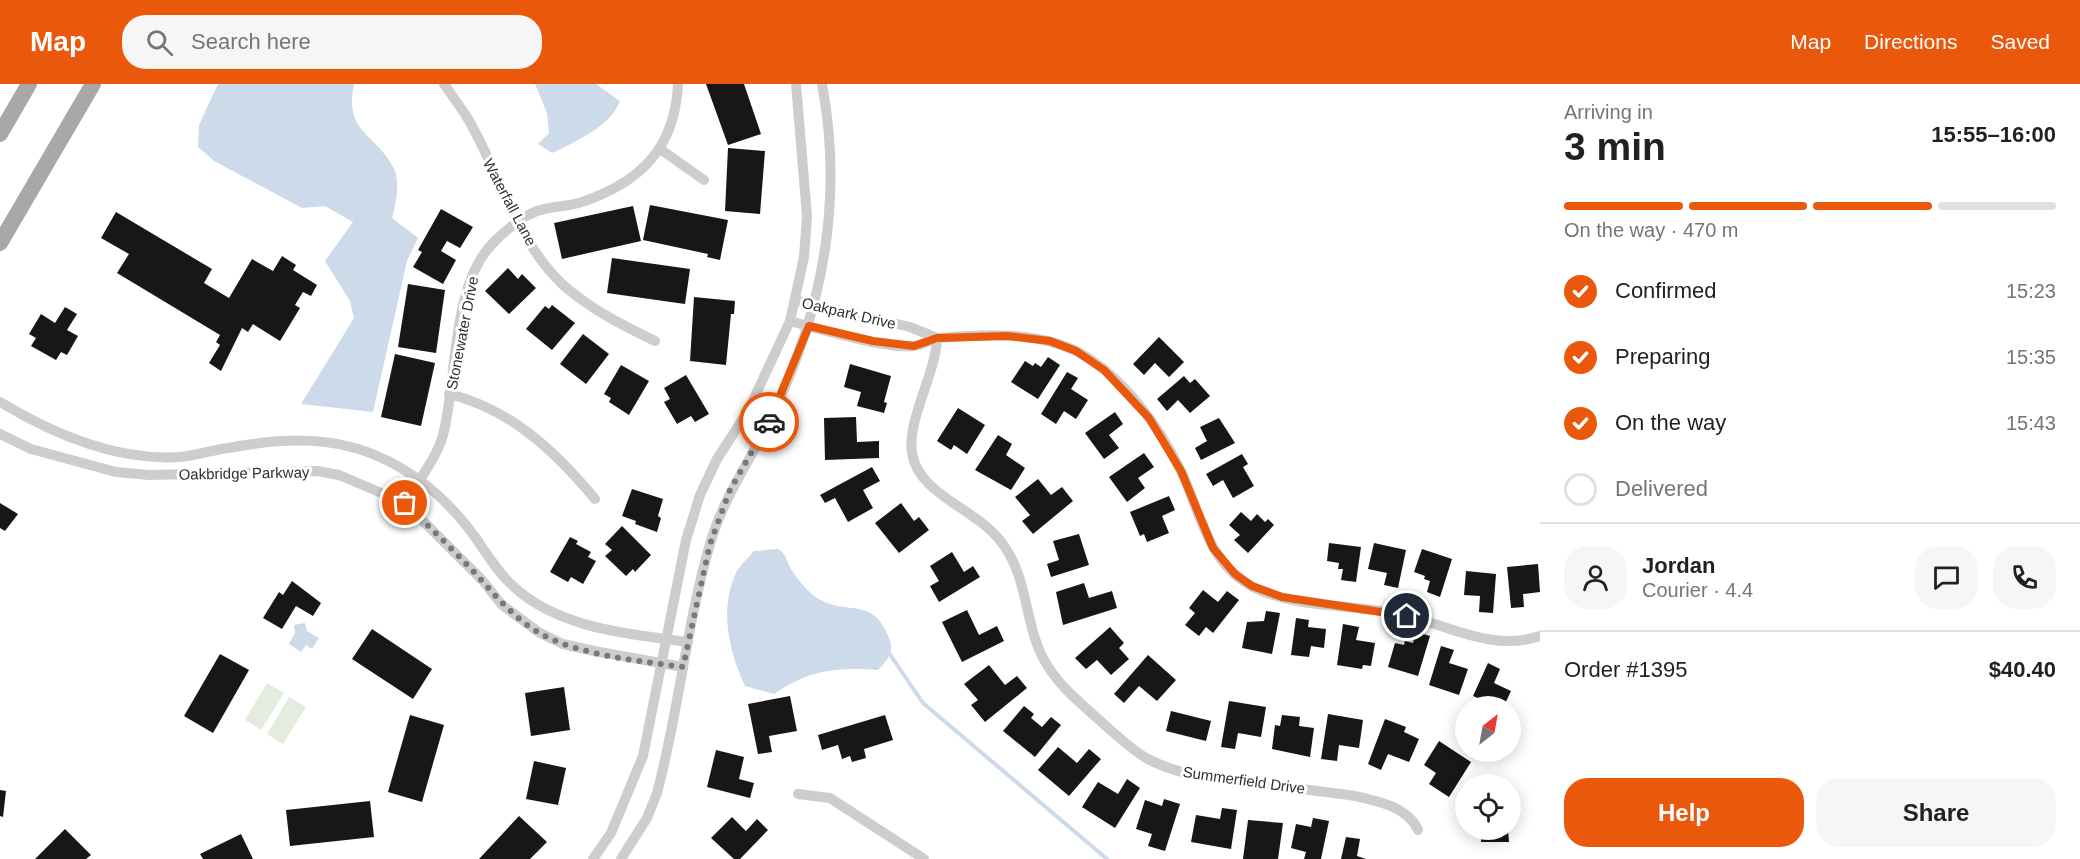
<!DOCTYPE html>
<meta charset="utf-8">
<style>
:root{--surface:#fff;--page:#f6f6f6;--text:#202124;--muted:#757577;--line:#e0e0e0;--accent:#ea580c}
body{margin:0;font-family:Arial,sans-serif;background:var(--page);color:var(--text);height:100vh;display:flex;flex-direction:column;font-size:22px;white-space:nowrap}
*{box-sizing:border-box;margin:0}
p{font-size:20px;color:var(--muted)}
.icon{flex:none;width:33px;height:33px;fill:none;stroke:currentColor;stroke-width:2;stroke-linecap:round;stroke-linejoin:round}
.map{position:relative;flex:1;overflow:hidden}
.side{display:flex;flex-direction:column;background:var(--surface);width:540px}
.side>*{flex:none}
.needle{width:39px;rotate:31deg}
.controls{position:absolute;left:1455px;top:612px;display:grid;gap:12px}
.controls a{display:grid;place-items:center;width:66px;height:66px;border-radius:50%;background:var(--surface);box-shadow:0 3px 15px #0003;font-size:30px}
.pin{position:absolute;display:grid;place-items:center;width:51px;height:51px;color:#fff;margin:-26px;border:3px solid #fff;border-radius:50%;box-shadow:0 2px 6px #0007}
.courier{position:absolute;display:grid;place-items:center;width:60px;height:60px;margin:-30px;border:4px solid #ea580c;border-radius:50%;background:#fff;color:#222;box-shadow:0 2px 8px #0007}
.head em{font-style:normal;font-weight:700}
.head div{display:flex;flex-direction:column-reverse}
.head{display:flex;align-items:center;justify-content:space-between;height:102px;padding:0 24px}
h1{font-size:39px;font-weight:700;line-height:45px}
.bar{display:grid;grid-template-columns:repeat(4,1fr);gap:9px 6px;align-content:center;height:72px;padding:0 24px}
.bar i{height:8px;border-radius:4px;background:var(--line)}
.bar .on{background:var(--accent)}
.bar p{grid-column:span 4}
.line{display:flex;align-items:center;gap:15px;padding:0 24px;border-top:2px solid var(--line)}
.line div{flex:1}
.round{display:grid;place-items:center;flex:none;width:63px;height:63px;border-radius:24px;background:var(--page)}
ol{padding:0 24px;list-style:none}
li{display:flex;align-items:center;gap:18px;height:66px}
li p{margin-inline-start:auto}
li .icon{padding:6px;border-radius:50%;background:var(--accent);color:#fff;stroke-width:4}
li:last-child{color:var(--muted)}
li i{width:33px;height:33px;border:3px solid var(--line);border-radius:50%}
.cta{display:flex;gap:12px;margin-top:auto;padding:12px 24px}
.cta a{flex:1;height:69px;border-radius:24px;background:var(--accent);color:#fff;font-size:24px;font-weight:700;line-height:69px;text-align:center}
.cta a+a{background:var(--page);color:var(--text)}
header{display:flex;align-items:center;gap:36px;box-sizing:border-box;height:84px;padding:0 30px;background:var(--accent);color:#fff}
header strong{font-size:28px}
nav{display:flex;gap:33px;margin-inline-start:auto;font-size:21px}
.search{width:420px;height:54px;background:var(--page);display:flex;align-items:center;gap:15px;box-sizing:border-box;padding:0 21px;border-radius:24px;color:var(--muted);font-size:22px}
main{display:flex;flex:1;min-height:0}
.map>svg:first-child{display:block}
.green{fill:#e4ecdf}
.water{fill:#cddaea}
.lines{fill:none;stroke-linecap:round;stroke-linejoin:round}
.stream{stroke:#cddaea;stroke-width:4}
.building{fill:#171717}
.minor{stroke:#cdcdcd;stroke-width:10}
.primary{stroke:#a8a8a8;stroke-width:16}
.done{stroke:#787878;stroke-width:6;stroke-dasharray:0 10.8}
.route{stroke:#ea580c;stroke-width:8}
.labels{text-anchor:middle;dominant-baseline:central;stroke-width:6;stroke-linejoin:round;paint-order:stroke}
.street-label{font-size:15px;fill:#303030;stroke:#fff}
</style>
<header>
<strong>Map</strong>
<div class="search"><svg class="icon" aria-label="search" viewBox="0 0 24 24"><circle cx="10" cy="10" r="6"/><path d="M15 15l6 6"/></svg>Search here</div>
<nav><a>Map</a><a>Directions</a><a>Saved</a></nav>
</header>
<main>
<div class="map">
<svg width="1540" height="775" viewBox="0 0 1540 775">
<rect width="100%" height="100%" fill="#fff"/>
<!-- green -->
<g class="green">
<path d="M267 599 284 609 261 646 245 636Z"/>
<path d="M289 613 306 623 283 660 267 650Z"/>
</g>
<!-- water -->
<g class="water">
<path d="M218 0H354C344 50 374 47 393 83 401 96 396 120 392 134L418 154 407 177 373 328 301 320 354 234 350 217 325 177 353 138 325 122 302 124 214 77 198 63 199 41Z"/>
<path d="M535 0H596L620 17C611 42 575 58 552 69L538 60 549 49 547 29Z"/>
<path d="M778 465C787 470 787 480 793 488 798 496 807 506 814 512 845 534 873 510 889 554 895 568 887 577 878 586 836 583 809 586 774 610L745 602C729 568 719 525 736 489 740 481 748 474 754 467Z"/>
<path d="M305 539 307 547 319 554 312 565 306 561 301 568 289 560 295 549 294 541Z"/>
</g>
<g class="lines">
<!-- stream -->
<path class="stream" d="M889 569 923 619 1107 775"/>
</g>
<!-- building -->
<g class="building">
<path d="M706 0H744L761 50 728 61Z"/>
<path d="M728 64 765 67 760 130 725 127Z"/>
<path d="M650 121 728 136 720 176 707 173 708 170 643 156Z"/>
<path d="M633 122 641 157 562 175 554 139Z"/>
<path d="M441 125 473 143 460 164 447 157 441 167 456 176 443 200 413 183 422 168 418 166Z"/>
<path d="M116 128 212 185 204 199 229 214 252 175 273 187 282 172 296 181 293 186 317 201 311 212 303 208 295 221 300 224 280 257 253 240 248 248 242 244 221 287 209 279 220 261 216 258 220 251 117 189 129 170 101 154Z"/>
<path d="M612 174 690 185 685 220 607 209Z"/>
<path d="M508 184 518 195 522 190 536 204 509 230 485 207Z"/>
<path d="M408 200 445 206 436 269 398 263Z"/>
<path d="M694 213 735 217 734 230H731L726 281 690 277Z"/>
<path d="M552 221 575 239 552 266 526 245 545 222 549 225Z"/>
<path d="M65 223 77 230 67 246 78 252 67 271 61 268 56 276 31 262 36 254 29 250 41 230 55 239Z"/>
<path d="M583 250 609 270 586 300 560 280Z"/>
<path d="M1159 253 1184 278 1169 293 1155 279 1144 291 1133 280Z"/>
<path d="M395 270 435 279 421 342 381 333Z"/>
<path d="M1048 273 1060 281 1038 315 1011 298 1025 277 1033 282 1035 279 1041 283Z"/>
<path d="M850 280 891 292 884 318 887 319 884 329 857 322 861 308 844 303Z"/>
<path d="M621 281 649 297 629 331 609 318 611 314 604 310Z"/>
<path d="M1067 288 1078 294 1071 305 1088 316 1076 335 1064 327 1056 340 1041 330Z"/>
<path d="M686 291 709 330 695 338 691 332 677 340 664 318 670 315 664 304Z"/>
<path d="M1184 292 1190 299 1195 295 1210 312 1190 329 1178 316 1167 327 1157 315Z"/>
<path d="M958 324 985 341 967 370 954 361 951 366 937 357Z"/>
<path d="M1115 328 1123 340 1109 351 1119 364 1104 375 1085 349Z"/>
<path d="M856 333 857 358 879 357V374L825 376 824 334Z"/>
<path d="M1219 334 1235 359 1201 376 1195 364 1207 357 1200 343Z"/>
<path d="M998 351 1012 360 1006 371 1025 384 1011 406 975 386Z"/>
<path d="M1144 369 1154 383 1138 394 1145 404 1127 418 1109 393Z"/>
<path d="M1242 370 1248 380 1243 383 1254 402 1233 414 1223 396 1213 402 1206 390Z"/>
<path d="M872 383 880 397 863 406 873 424 848 438 835 414 825 419 820 411Z"/>
<path d="M1038 395 1051 411 1062 403 1073 417 1033 450 1022 437 1030 431 1015 413Z"/>
<path d="M632 405 663 415 658 432 661 434 657 448 635 440 636 437 622 432Z"/>
<path d="M1169 412 1175 426 1162 432 1169 449 1147 458 1144 450 1140 452 1130 428Z"/>
<path d="M0 419 18 430 5 447 0 444Z"/>
<path d="M901 419 914 437 919 433 929 446 899 469 875 439Z"/>
<path d="M1241 428 1251 437 1257 430 1265 438 1268 435 1274 441 1248 469 1234 456 1240 451 1229 441Z"/>
<path d="M622 442 651 471 635 488 633 485 626 492 605 472 612 466 605 460Z"/>
<path d="M1079 450 1089 481 1051 493 1047 480 1059 476 1053 457Z"/>
<path d="M570 453 578 457 576 460 591 468 588 473 596 477 583 500 571 493 568 498 550 488Z"/>
<path d="M1329 459 1361 463 1356 498 1341 496 1343 485H1338L1339 479 1327 477Z"/>
<path d="M1374 459 1406 466 1398 504 1384 501 1387 489 1368 485Z"/>
<path d="M1422 465 1452 475 1440 513 1427 508 1430 497 1424 495 1425 492 1414 488Z"/>
<path d="M952 468 964 488 973 482 980 493 939 518 930 502 939 497 930 482Z"/>
<path d="M1538 480 1540 508 1523 510 1524 523 1511 524 1507 483Z"/>
<path d="M1466 487 1496 490 1493 529 1479 528 1480 512 1464 511Z"/>
<path d="M292 497 321 519 313 532 296 522 282 545 263 534 279 508 283 511Z"/>
<path d="M1084 499 1089 514 1112 507 1117 524 1063 541 1056 508Z"/>
<path d="M1203 506 1218 518 1227 507 1239 516 1213 549 1206 543 1199 552 1185 541 1195 529 1189 524Z"/>
<path d="M967 526 979 551 997 542 1004 557 962 578 942 538Z"/>
<path d="M1266 527 1280 529 1272 570 1242 564 1247 538 1264 537Z"/>
<path d="M1296 534 1309 536 1308 543 1326 545 1324 564 1311 562 1309 573 1291 571Z"/>
<path d="M1343 540 1359 543 1356 556 1375 559 1371 582 1363 581 1362 585 1337 581Z"/>
<path d="M1110 543 1124 559 1119 564 1129 575 1111 591 1097 576 1086 585 1075 574Z"/>
<path d="M372 545 432 585 413 615 352 575Z"/>
<path d="M1416 548 1430 552 1418 592 1388 583 1395 559 1404 561 1405 557 1413 559Z"/>
<path d="M1441 562 1454 566 1449 579 1468 585 1459 611 1429 601Z"/>
<path d="M220 570 249 586 213 649 184 632Z"/>
<path d="M1148 571 1176 596 1157 617 1139 602 1124 619 1114 610Z"/>
<path d="M1488 579 1500 585 1494 599 1511 607 1504 622H1479L1480 615 1473 612Z"/>
<path d="M989 581 1005 601 1017 592 1027 604 985 638 971 621 978 616 964 600Z"/>
<path d="M564 603 570 646 531 652 525 609Z"/>
<path d="M790 612 797 647 769 652 772 668 758 670 748 620Z"/>
<path d="M1229 617 1266 623 1261 653 1238 649 1235 665 1221 663Z"/>
<path d="M1024 622 1034 630 1031 634 1042 643 1051 633 1061 641 1035 673 1003 647Z"/>
<path d="M1171 627 1211 637 1206 657 1166 647Z"/>
<path d="M1328 630 1363 636 1359 664 1339 661 1337 677 1321 675Z"/>
<path d="M410 631 444 641 422 718 388 708Z"/>
<path d="M885 631 893 656 864 665 866 674 852 678 850 672 842 675 838 661 822 666 818 651Z"/>
<path d="M1282 631 1300 633 1299 642 1314 644 1310 673 1272 665 1275 641 1280 642Z"/>
<path d="M1385 635 1406 643 1404 648 1419 655 1409 678 1388 670 1381 686 1368 680Z"/>
<path d="M1439 657 1471 678 1449 713 1429 700 1436 689 1424 681Z"/>
<path d="M1058 663 1077 679 1089 665 1101 675 1069 712 1038 686Z"/>
<path d="M716 666 744 673 739 695 754 699 750 714 707 703Z"/>
<path d="M534 677 566 684 558 721 526 715Z"/>
<path d="M1127 695 1140 704 1115 744 1082 723 1098 698 1118 710Z"/>
<path d="M0 706 6 707 3 733 0 732Z"/>
<path d="M1164 715 1180 720 1165 767 1148 762 1152 750 1136 745 1145 716 1162 722Z"/>
<path d="M370 717 374 753 290 762 286 726Z"/>
<rect x="1463" y="721" width="3" height="15"/>
<rect x="1510" y="721" width="3" height="18"/>
<path d="M1222 724 1237 726 1231 765 1191 758 1196 731 1220 735Z"/>
<path d="M519 732 547 758 530 775H479Z"/>
<path d="M732 733 746 747 757 735 768 746 740 775H734L711 754Z"/>
<path d="M1313 734 1329 737 1321 775H1304L1306 768 1291 764 1296 740 1311 743Z"/>
<path d="M1248 736 1283 739 1278 775H1243Z"/>
<path d="M65 745 91 771 86 775H35Z"/>
<path d="M1481 746H1508L1509 758H1481Z"/>
<path d="M241 750 253 775H203L200 770Z"/>
<path d="M1346 753 1360 755 1357 772 1366 775H1341Z"/>
</g>
<g class="lines">
<!-- minor -->
<g class="minor">
<path d="M444 0C451 10 458 20 465 30 499 85 514 154 562 200 590 225 622 241 655 257"/>
<path d="M660 65 704 96"/>
<path d="M795 216 910 243 937 254"/>
<path d="M790 237C819 245 886 265 914 262 923 261 931 255 940 254 985 250 1037 247 1078 268 1123 292 1159 342 1181 387 1201 429 1207 479 1253 503 1296 525 1357 520 1404 531 1450 542 1493 568 1540 552"/>
<path d="M937 254C936 290 907 335 912 369 918 411 978 425 1002 459 1028 493 1024 537 1043 574 1056 599 1076 615 1097 634 1113 648 1128 663 1146 674 1179 692 1215 694 1251 699 1286 703 1321 707 1355 712 1378 717 1408 723 1418 746"/>
<path d="M449 310C511 325 556 368 595 415"/>
<path d="M0 318C53 350 115 377 179 373 195 372 212 366 228 364 277 355 327 351 375 371 416 388 449 417 475 453 487 470 498 489 514 503 560 545 630 550 688 558"/>
<path d="M0 350 31 365 116 388 149 391 317 387 339 391 405 419 483 497 502 521 540 549 563 560 594 567 683 583"/>
<path d="M405 419C417 398 437 374 443 351 458 294 450 198 496 156 506 146 523 132 537 127 551 122 567 123 582 118 641 98 675 64 678 0"/>
<path d="M798 710 830 714 924 775"/>
<path d="M593 775 611 749 643 672 686 456 700 411 717 375 748 327 790 237 804 173 807 132 796 0"/>
<path d="M621 775 647 734 657 709C679 627 686 542 710 460 723 414 750 377 771 334 822 229 844 116 822 0"/>
</g>
<!-- primary -->
<g class="primary">
<path d="M0 50 29 0"/>
<path d="M0 159 93 0"/>
</g>
</g>
<g class="lines">
<!-- done -->
<path class="done" d="M405 419C431 445 459 471 483 498 500 517 517 536 541 550 579 571 639 577 683 583L710 460 730 406 769 338"/>
<!-- route -->
<path class="route" d="M769 338 809 242 873 257 914 262 937 254 1007 252 1050 257 1076 267 1104 286 1149 334 1181 387 1213 464 1235 490 1252 502 1282 513 1407 532"/>
</g>
<g class="labels">
<!-- street labels -->
<g class="street-label">
<text transform="translate(510 118) rotate(62)">Waterfall Lane</text>
<text transform="translate(849 229) rotate(13)">Oakpark Drive</text>
<text transform="translate(462 249) rotate(-79)">Stonewater Drive</text>
<text transform="translate(244 389) rotate(-1)">Oakbridge Parkway</text>
<text transform="translate(1244 696) rotate(8)">Summerfield Drive</text>
</g>
</g>
</svg>
<div class="controls">
<a><svg class="needle" viewBox="-14 -14 28 28"><path d="M0-13l5 13h-10z" fill="#e53935"/><path d="M0 13l5-13h-10z" fill="#757577"/></svg></a>
<a><svg class="icon" aria-label="locate" viewBox="0 0 24 24"><circle cx="12" cy="12" r="6"/><path d="M12 2v4M12 18v4M2 12h4M18 12h4"/></svg></a>
</div>
<div class="pin" style="left:405px;top:419px;background:#ea580c"><svg class="icon" aria-label="bag" viewBox="0 0 24 24"><path d="M5 8h14l-1 12H6zM9 8a3 3 0 0 1 6 0"/></svg></div>
<div class="pin" style="left:1407px;top:532px;background:#1f2937"><svg class="icon" aria-label="home" viewBox="0 0 24 24"><path d="M3 11l9-7 9 7M6 9v11h12V9"/></svg></div>
<div class="courier" style="left:769px;top:338px"><svg class="icon" aria-label="car" viewBox="0 0 24 24"><path d="M5 17H2v-5l4-1 3-4h7l3 4 3 1v5h-3M9 17h6M6 11h13"/><circle cx="7" cy="17" r="2"/><circle cx="17" cy="17" r="2"/></svg></div>
</div>
<section class="side">
<div class="head"><div><h1>3 min</h1><p>Arriving in</p></div><em>15:55–16:00</em></div>
<div class="bar"><i class="on"></i><i class="on"></i><i class="on"></i><i></i><p>On the way · 470 m</p></div>
<ol>
<li><svg class="icon" aria-label="check" viewBox="0 0 24 24"><path d="M5 12l5 5 9-10"/></svg>Confirmed<p>15:23</p></li>
<li><svg class="icon" aria-label="check" viewBox="0 0 24 24"><path d="M5 12l5 5 9-10"/></svg>Preparing<p>15:35</p></li>
<li><svg class="icon" aria-label="check" viewBox="0 0 24 24"><path d="M5 12l5 5 9-10"/></svg>On the way<p>15:43</p></li>
<li><i></i>Delivered</li>
</ol>
<div class="line" style="height:108px"><a class="round"><svg class="icon" aria-label="person" viewBox="0 0 24 24"><circle cx="12" cy="8" r="4"/><path d="M4 21q1-7 8-7t8 7"/></svg></a><div><b>Jordan</b><p>Courier · 4.4</p></div><a class="round"><svg class="icon" aria-label="chat" viewBox="0 0 24 24"><path d="M4 5h16v11H9l-5 4z"/></svg></a><a class="round"><svg class="icon" aria-label="phone" viewBox="0 0 24 24"><path d="M5 4h4l2 5-3 2q2 4 5 5l2-3 5 2v4C11 20 4 13 5 4z"/></svg></a></div>
<div class="line" style="height:78px"><div>Order #1395</div><b>$40.40</b></div>
<div class="cta"><a>Help</a><a>Share</a></div>
</section>
</main>
